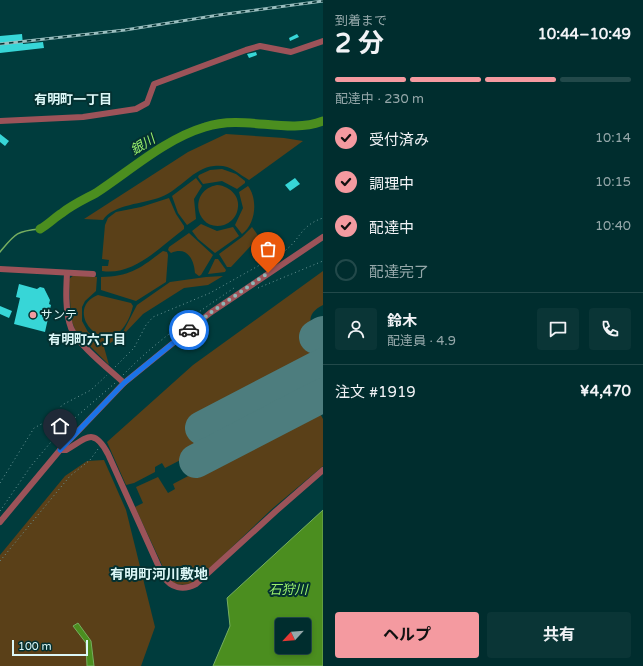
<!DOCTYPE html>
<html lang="ja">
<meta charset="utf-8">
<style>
:root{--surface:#002d2e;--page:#0a3536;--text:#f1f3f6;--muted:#95a8aa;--line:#22494a;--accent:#f49aa0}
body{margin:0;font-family:"Varela Round","Noto Sans JP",sans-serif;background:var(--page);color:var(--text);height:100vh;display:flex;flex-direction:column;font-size:15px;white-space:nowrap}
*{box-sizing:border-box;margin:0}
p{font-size:13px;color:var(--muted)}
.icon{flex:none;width:22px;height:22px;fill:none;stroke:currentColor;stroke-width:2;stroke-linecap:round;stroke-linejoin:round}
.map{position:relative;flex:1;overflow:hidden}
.sheet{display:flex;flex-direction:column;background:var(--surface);width:320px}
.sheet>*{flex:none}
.needle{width:26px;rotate:244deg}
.fabs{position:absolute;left:275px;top:618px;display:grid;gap:8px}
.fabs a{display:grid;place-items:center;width:36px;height:36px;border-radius:4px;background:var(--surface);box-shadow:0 2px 6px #0003,0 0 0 1px var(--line);font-size:20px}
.scale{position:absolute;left:12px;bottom:10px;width:76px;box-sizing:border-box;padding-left:4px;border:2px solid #dcf7f7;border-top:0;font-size:11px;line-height:14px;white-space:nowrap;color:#dcf7f7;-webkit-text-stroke:3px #043131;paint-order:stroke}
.pin{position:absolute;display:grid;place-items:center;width:34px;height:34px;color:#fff;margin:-41px -17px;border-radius:50% 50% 50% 0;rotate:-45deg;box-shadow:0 0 4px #0007}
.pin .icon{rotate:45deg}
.courier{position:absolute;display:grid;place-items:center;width:40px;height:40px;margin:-20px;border:3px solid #1a73e8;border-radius:50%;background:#fff;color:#222;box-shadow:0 1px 5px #0007}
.headline em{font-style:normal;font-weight:700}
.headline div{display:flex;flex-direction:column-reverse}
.headline{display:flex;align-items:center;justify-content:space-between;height:68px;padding:0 12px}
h1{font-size:26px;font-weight:700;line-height:30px}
.bar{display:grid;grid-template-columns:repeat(4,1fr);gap:6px 4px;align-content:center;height:48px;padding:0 12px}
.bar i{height:5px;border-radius:3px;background:var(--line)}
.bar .active{background:var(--accent)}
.bar p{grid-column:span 4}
.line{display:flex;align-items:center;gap:10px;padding:0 12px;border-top:1px solid var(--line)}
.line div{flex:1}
.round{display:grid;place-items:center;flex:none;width:42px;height:42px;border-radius:4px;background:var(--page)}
ol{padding:0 12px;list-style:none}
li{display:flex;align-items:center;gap:12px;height:44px}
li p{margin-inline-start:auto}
li .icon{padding:4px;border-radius:50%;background:var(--accent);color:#111;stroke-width:4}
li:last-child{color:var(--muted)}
li i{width:22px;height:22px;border:2px solid var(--line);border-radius:50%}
.cta{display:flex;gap:8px;margin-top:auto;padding:8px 12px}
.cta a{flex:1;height:46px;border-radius:4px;background:var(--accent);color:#111;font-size:16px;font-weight:700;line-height:46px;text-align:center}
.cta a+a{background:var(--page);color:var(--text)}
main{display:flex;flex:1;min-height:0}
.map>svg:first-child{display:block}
.green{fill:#5a4018}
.water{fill:#4b8e1f;stroke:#76ae60;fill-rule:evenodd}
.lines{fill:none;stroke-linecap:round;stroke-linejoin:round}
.stream{stroke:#76ae60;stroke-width:1.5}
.river{stroke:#4b8e1f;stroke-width:9}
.runway{stroke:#4d7d7e;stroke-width:34}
.building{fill:#37d6d7}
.path{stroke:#699596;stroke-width:1;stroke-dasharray:1 3;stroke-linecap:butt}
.minor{stroke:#9c5359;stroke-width:6}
.rail-casing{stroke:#9abebf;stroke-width:3}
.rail{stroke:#043131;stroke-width:1.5;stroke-dasharray:4.5;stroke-linecap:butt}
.done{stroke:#8fb6b6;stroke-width:4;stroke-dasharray:0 7.2}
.route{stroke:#1a73e8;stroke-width:5}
.poi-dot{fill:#f49aa0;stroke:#043131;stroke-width:1.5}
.labels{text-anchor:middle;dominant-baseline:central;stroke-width:4;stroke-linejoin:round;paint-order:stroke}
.poi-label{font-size:12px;fill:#dcf7f7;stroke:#043131;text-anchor:start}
.neighbourhood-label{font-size:13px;font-weight:bold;fill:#dcf7f7;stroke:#043131}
.water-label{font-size:13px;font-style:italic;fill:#9bf16d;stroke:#043131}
.quarter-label{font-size:14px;font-weight:bold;fill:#dcf7f7;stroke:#043131}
</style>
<main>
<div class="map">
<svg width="323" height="666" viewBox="0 0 323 666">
<rect width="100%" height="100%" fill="#003c3d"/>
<!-- green -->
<g class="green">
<path d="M226 134 284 138 303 141 249 180C237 173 230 164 214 166 193 168 180 190 161 197 144 204 113 204 103 220L84 219 188 152Z"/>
<path d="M222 169 236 174 245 181V183L237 189 222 181 203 184 198 177 199 175 210 170Z"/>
<path d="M196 178 202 186 194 199 196 219 187 225 178 213 172 196Z"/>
<path d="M217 185C231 186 242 198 237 212 235 218 230 223 224 225 197 233 186 191 217 185Z"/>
<path d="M248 186C258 199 256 224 242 234L235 225 243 208 239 192Z"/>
<path d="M169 198 176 214 184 226V229C160 247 134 276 102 271V266H108L109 260 102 259 105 225 108 218 116 212 141 207Z"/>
<path d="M201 224 217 231 233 227 239 236 215 253 198 239 192 231Z"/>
<path d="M252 227 259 237 231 267H227L219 254 242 237Z"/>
<path d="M189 233 213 255 201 275 199 276 195 273C194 259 187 246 171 253L168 250 169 247Z"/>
<path d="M163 251 167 252 168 255 166 282 136 301 101 290V277C131 276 139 269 163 251Z"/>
<path d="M215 259H218L226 270 225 272 208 274Z"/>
<path d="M323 271V305C303 315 311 327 319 342L323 340V382L308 390 310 393 165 468 162 463 155 467V472L134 483 126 485 107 442 193 365Z"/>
<path d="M74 275 97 277 96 291 85 301 82 307V321L88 332 93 336 109 339 123 332 137 305 170 282 206 277 223 276 208 285 184 288 143 314 123 335 104 347 109 365 76 332 71 319 69 279Z"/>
<path d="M98 295 131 303 133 306C116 373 57 311 98 295Z"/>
<path d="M311 395 316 406 194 470 186 468 188 459Z"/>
<path d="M317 408 323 419V466L273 508 195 582C184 586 179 586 169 580L135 507 143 503 136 487 158 477 168 493 175 489 173 484Z"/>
<path d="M104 460 126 510 155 627 141 666H0V555L65 476 87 461Z"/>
</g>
<!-- water -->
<g class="water">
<path d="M323 510V666H213L230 626 227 598ZM282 625H304V647H282Z"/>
<path d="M78 623 91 641 94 666H87L86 643 73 626Z"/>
</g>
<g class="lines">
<!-- stream -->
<path class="stream" d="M0 252C15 234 16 231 40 229"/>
<!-- river -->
<path class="river" d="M40 229C49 224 54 218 62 213 72 205 85 199 96 193 131 170 165 139 205 127 245 114 287 135 323 121"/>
<!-- runway -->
<g class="runway">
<path d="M316 337 323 333"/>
<path d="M202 428 323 365"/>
<path d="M196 461 323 395"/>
</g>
</g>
<!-- building -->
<g class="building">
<path d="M22 34 23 44 43 42 44 48 0 53V36Z"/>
<path d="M297 34 299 37 290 41 289 38Z"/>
<path d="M256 52 257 55 249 58 247 54Z"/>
<path d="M0 134 9 141 5 146 0 142Z"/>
<path d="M295 178 300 184 290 191 285 185Z"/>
<path d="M19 284 37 289 40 287 44 288 50 300 49 304 51 305 45 332 14 324 20 298 16 297Z"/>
<path d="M0 306 12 311 9 318 0 314Z"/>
</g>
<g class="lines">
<!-- path -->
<g class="path">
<path d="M258 288 323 261"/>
<path d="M115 367 134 348 146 325 153 317 210 293 283 252C301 240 299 226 323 218"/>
<path d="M123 375C157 340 194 315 234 288L236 289"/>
<path d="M0 483 34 428 53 418 62 405 91 390 107 375"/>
<path d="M0 511 31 466 61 430 115 383"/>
<path d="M0 561 70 476 90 460 98 449"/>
</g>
<!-- minor -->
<g class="minor">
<path d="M0 121 83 117 136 109 147 103 154 84 246 50 260 46 291 52 323 41"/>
<path d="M0 269 93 274"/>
<path d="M67 273C66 290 65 312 71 328 78 345 110 370 124 383"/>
<path d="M60 450H66C85 440 93 425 108 454L163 576C171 588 183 591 196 584L276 511 323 470"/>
<path d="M0 522 60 450 124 383 210 313 323 237"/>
</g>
<!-- rail casing -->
<g class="rail-casing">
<path id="rail" d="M0 44 125 30 219 15 323 1"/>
</g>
<!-- rail -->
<use href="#rail" class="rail"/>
</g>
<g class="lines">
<!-- done -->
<path class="done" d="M189 330 210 313 268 273"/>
<!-- route -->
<path class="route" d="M60 450 124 383 189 330"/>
</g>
<!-- markers -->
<circle class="poi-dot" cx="33" cy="315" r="4"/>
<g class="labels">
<!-- poi labels -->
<g class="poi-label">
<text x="41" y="315">サンテ</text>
</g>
<!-- neighbourhood labels -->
<g class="neighbourhood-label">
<text x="73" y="100">有明町一丁目</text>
<text x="87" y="340">有明町六丁目</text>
</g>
<!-- water labels -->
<g class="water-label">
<text transform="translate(143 145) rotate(-32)">銀川</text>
<text x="288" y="590">石狩川</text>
</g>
<!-- quarter labels -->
<g class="quarter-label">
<text x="159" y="574">有明町河川敷地</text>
</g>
</g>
</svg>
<div class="fabs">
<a><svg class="needle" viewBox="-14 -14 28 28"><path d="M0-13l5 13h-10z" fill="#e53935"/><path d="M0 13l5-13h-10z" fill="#95a8aa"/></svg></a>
</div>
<div class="scale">100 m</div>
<div class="pin" style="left:268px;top:273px;background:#ea580c"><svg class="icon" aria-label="bag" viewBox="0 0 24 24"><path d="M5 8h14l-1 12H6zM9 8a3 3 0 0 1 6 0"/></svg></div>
<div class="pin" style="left:60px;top:450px;background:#1f2937"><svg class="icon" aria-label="home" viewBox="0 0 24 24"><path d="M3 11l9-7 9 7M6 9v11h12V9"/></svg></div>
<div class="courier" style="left:189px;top:330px"><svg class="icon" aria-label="car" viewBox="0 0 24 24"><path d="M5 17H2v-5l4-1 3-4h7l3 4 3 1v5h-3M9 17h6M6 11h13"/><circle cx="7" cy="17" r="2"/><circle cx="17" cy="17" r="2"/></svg></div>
</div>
<section class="sheet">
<div class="headline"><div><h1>2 分</h1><p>到着まで</p></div><em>10:44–10:49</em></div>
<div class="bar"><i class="active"></i><i class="active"></i><i class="active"></i><i></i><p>配達中 · 230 m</p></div>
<ol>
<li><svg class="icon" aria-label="check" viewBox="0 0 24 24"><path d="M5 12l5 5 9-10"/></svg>受付済み<p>10:14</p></li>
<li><svg class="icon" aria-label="check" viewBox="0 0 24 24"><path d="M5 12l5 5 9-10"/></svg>調理中<p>10:15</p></li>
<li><svg class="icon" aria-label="check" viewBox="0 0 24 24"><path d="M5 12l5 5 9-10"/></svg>配達中<p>10:40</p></li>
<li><i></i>配達完了</li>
</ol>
<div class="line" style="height:72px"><a class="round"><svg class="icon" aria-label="person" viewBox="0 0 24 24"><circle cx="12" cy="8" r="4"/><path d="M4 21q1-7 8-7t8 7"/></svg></a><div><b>鈴木</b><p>配達員 · 4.9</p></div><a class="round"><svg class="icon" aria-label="chat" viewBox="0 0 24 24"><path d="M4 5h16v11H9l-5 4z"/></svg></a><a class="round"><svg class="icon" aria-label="phone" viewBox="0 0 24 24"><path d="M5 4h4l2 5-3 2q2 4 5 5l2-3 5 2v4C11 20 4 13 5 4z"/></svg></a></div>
<div class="line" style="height:52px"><div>注文 #1919</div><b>¥4,470</b></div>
<div class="cta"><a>ヘルプ</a><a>共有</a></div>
</section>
</main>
